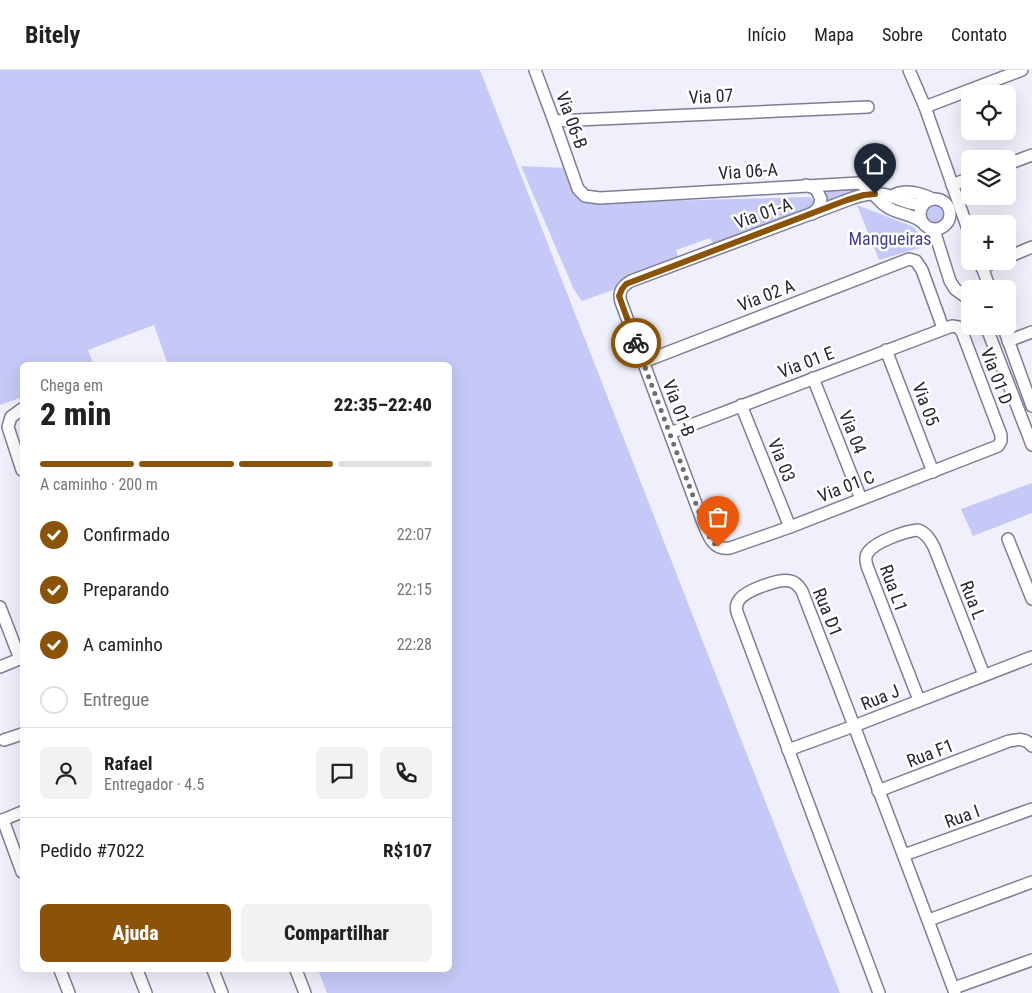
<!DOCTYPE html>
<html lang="pt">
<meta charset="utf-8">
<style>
:root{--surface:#fff;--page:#f2f2f2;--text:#222;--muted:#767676;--line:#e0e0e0;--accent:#8b5308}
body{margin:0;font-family:"Roboto Condensed",sans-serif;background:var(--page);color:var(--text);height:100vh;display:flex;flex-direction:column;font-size:19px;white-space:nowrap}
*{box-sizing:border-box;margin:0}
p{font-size:16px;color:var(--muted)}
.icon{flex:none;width:28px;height:28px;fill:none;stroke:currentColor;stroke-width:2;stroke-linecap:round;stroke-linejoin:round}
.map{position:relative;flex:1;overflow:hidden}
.sheet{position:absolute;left:20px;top:292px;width:432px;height:610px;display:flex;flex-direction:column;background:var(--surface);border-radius:8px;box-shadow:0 5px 20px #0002}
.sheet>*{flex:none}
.tools{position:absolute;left:961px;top:15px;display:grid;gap:10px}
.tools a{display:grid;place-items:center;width:55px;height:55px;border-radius:8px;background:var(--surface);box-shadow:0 5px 20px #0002;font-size:25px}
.pin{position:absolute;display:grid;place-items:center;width:42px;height:42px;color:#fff;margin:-51px -21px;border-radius:50% 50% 50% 0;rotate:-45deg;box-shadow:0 0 5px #0007}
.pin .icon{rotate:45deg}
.courier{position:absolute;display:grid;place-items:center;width:50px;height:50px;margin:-25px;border:4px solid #8b5308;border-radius:50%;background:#fff;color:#222;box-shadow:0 1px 6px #0007}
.headline em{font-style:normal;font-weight:800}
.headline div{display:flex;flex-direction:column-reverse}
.headline{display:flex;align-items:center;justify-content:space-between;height:85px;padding:0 20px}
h1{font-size:32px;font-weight:800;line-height:38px}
.bar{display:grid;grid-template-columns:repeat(4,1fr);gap:8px 5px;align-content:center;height:60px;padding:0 20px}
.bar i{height:6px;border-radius:4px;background:var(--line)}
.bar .selected{background:var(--accent)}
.bar p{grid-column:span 4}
.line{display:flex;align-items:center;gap:12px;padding:0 20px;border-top:1px solid var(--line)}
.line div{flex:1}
.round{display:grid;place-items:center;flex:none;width:52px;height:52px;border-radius:8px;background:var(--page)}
ol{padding:0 20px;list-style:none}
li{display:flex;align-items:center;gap:15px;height:55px}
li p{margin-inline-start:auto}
li .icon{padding:5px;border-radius:50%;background:var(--accent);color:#fff;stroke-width:4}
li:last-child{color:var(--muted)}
li i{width:28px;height:28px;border:2px solid var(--line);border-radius:50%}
.cta{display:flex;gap:10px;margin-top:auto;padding:10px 20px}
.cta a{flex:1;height:58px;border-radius:8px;background:var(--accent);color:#fff;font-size:20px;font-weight:800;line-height:58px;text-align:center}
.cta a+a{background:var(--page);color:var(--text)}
header{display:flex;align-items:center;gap:30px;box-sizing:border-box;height:70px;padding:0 25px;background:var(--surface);border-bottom:1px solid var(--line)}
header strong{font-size:24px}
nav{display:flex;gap:28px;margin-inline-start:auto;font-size:18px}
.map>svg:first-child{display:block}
.green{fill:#c6c9f7}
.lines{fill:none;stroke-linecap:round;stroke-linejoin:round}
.street-casing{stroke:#7d7e95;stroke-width:14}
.street{stroke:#fff;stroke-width:11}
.done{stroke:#6c6d77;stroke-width:5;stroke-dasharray:0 9}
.route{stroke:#8b5308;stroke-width:6}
.labels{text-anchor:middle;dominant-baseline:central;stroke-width:5;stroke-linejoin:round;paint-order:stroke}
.street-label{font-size:18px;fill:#262730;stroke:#fff}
.park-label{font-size:18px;fill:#433e8e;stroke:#fff}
</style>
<header>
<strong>Bitely</strong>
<nav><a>Início</a><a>Mapa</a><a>Sobre</a><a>Contato</a></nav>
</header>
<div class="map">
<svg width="1032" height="923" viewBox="0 0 1032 923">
<rect width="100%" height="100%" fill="#eff0fb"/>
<!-- green -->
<g class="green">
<path d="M0 0H480L840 923H327L318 900H450V295H168L154 255 88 280 94 295H22V327L0 335Z"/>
<path d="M521 96 567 98 577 128 586 133 810 127 815 132 810 140 714 177 710 168 676 180 679 190 619 211 613 220 582 231 574 220Z"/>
<path d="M854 118 852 123 827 132 825 120Z"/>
<circle cx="933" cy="144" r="10"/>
<path d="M857 135 914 157 926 176 879 190Z"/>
<path d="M1032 413V443L973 466 961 439Z"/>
</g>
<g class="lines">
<!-- street casing -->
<g class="street-casing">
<g id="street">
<path d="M535 0 554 51 578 119 585 126 600 128 859 113C872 118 876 131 889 138 899 144 912 144 922 152"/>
<path d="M909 0 925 37 970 165"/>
<path d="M925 37 1022 0"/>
<path d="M554 51 868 37"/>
<path d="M1008 94 1032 85"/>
<path d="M806 115 816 119 821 129 819 137 812 144"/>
<path d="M952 115 970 108"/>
<path d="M891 127C903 118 920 123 933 129"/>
<circle cx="935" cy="144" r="15"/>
<path d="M934 160 950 211 955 219 970 230"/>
<path d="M1008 187 1032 177"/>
<path d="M980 191 990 219"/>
<path d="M982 198 997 191"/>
<path d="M986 256 1032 375"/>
<path d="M1003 256 1032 336"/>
<path d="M1008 271 1032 262"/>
<path d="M886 280 933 402"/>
<path d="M643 292 909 189 916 191 922 200 943 258"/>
<path d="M813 308 861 429"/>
<path d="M741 335 790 457"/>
<path d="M22 339 11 347 8 357 22 400"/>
<path d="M670 363 952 256 958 257 962 262 1001 365V371L998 376 790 457 730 478C712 481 708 464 702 450L621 232C618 222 622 216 631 211L853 128C862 125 871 123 881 124 895 125 910 138 924 133"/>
<path d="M1008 469 1032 529"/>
<path d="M0 537 20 589"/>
<path d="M0 597 22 588"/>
<path d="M919 630 867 496C866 492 865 487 867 484 873 472 906 461 918 460 926 463 930 469 934 477L984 605"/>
<path d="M4 670 22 664"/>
<path d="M788 680 854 656 1032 587"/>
<path d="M878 721 1009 671C1018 669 1026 668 1032 676"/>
<path d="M3 750 22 802"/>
<path d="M0 751 22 742"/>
<path d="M904 785 1032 739"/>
<path d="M929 850 1032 812"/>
<path d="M60 900 69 923"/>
<path d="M137 900 146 923"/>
<path d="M213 900 222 923"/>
<path d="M296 900 305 923"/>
<path d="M954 918 1032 890"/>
<path d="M879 923 737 542C736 538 736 534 739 530 745 521 779 508 790 511 796 512 799 516 802 521 854 655 905 788 955 923"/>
</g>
</g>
<!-- street -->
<use href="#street" class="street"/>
</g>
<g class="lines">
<!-- done -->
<path class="done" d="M636 273 702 450 711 470 718 477"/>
<!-- route -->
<path class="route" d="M636 273 619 226 622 219 626 214 847 130 864 125 875 124"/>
</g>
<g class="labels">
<!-- street labels -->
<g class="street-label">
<text transform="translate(711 26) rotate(-3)">Via 07</text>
<text transform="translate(572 50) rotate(70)">Via 06-B</text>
<text transform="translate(748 101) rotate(-4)">Via 06-A</text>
<text transform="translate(763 143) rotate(-20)">Via 01-A</text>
<text transform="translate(766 225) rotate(-21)">Via 02 A</text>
<text transform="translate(806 292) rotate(-21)">Via 01 E</text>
<text transform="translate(997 306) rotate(69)">Via 01 D</text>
<text transform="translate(926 334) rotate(69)">Via 05</text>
<text transform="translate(679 338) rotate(69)">Via 01-B</text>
<text transform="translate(853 362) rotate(68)">Via 04</text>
<text transform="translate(782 390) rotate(68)">Via 03</text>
<text transform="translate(846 416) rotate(-21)">Via 01 C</text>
<text transform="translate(894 518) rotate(70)">Rua L1</text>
<text transform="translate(973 530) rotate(69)">Rua L</text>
<text transform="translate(828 542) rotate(68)">Rua D1</text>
<text transform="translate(880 627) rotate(-22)">Rua J</text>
<text transform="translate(930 683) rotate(-21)">Rua F1</text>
<text transform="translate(962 746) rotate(-20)">Rua I</text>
</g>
<!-- park labels -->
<g class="park-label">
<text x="890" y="168">Mangueiras</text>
</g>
</g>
</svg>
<div class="tools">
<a><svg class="icon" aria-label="locate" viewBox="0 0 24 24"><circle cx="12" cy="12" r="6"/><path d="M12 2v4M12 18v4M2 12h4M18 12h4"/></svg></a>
<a><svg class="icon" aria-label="layers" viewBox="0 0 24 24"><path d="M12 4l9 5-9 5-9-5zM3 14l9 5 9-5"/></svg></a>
<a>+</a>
<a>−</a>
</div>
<div class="pin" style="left:718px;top:477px;background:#ea580c"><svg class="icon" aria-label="bag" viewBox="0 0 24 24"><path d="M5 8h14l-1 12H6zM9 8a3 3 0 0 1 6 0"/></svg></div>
<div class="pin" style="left:875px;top:124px;background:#1f2937"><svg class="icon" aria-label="home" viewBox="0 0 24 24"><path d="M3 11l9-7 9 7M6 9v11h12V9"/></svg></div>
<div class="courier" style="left:636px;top:273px"><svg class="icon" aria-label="bike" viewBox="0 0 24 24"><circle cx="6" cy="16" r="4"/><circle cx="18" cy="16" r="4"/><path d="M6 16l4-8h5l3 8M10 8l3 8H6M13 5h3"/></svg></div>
<section class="sheet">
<div class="headline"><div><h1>2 min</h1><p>Chega em</p></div><em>22:35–22:40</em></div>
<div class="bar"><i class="selected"></i><i class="selected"></i><i class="selected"></i><i></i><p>A caminho · 200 m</p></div>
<ol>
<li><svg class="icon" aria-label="check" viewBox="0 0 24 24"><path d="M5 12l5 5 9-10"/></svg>Confirmado<p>22:07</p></li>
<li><svg class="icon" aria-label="check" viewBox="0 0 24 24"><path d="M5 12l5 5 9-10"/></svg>Preparando<p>22:15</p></li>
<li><svg class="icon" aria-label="check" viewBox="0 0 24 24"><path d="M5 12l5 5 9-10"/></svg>A caminho<p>22:28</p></li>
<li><i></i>Entregue</li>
</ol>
<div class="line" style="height:90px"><a class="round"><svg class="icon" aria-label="person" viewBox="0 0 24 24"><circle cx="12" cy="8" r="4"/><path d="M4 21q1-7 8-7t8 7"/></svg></a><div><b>Rafael</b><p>Entregador · 4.5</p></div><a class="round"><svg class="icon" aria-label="chat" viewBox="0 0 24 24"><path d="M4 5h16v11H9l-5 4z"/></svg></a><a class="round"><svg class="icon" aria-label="phone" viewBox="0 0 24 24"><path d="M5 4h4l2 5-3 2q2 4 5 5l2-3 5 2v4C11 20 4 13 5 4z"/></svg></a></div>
<div class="line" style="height:65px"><div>Pedido #7022</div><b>R$107</b></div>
<div class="cta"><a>Ajuda</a><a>Compartilhar</a></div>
</section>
</div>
